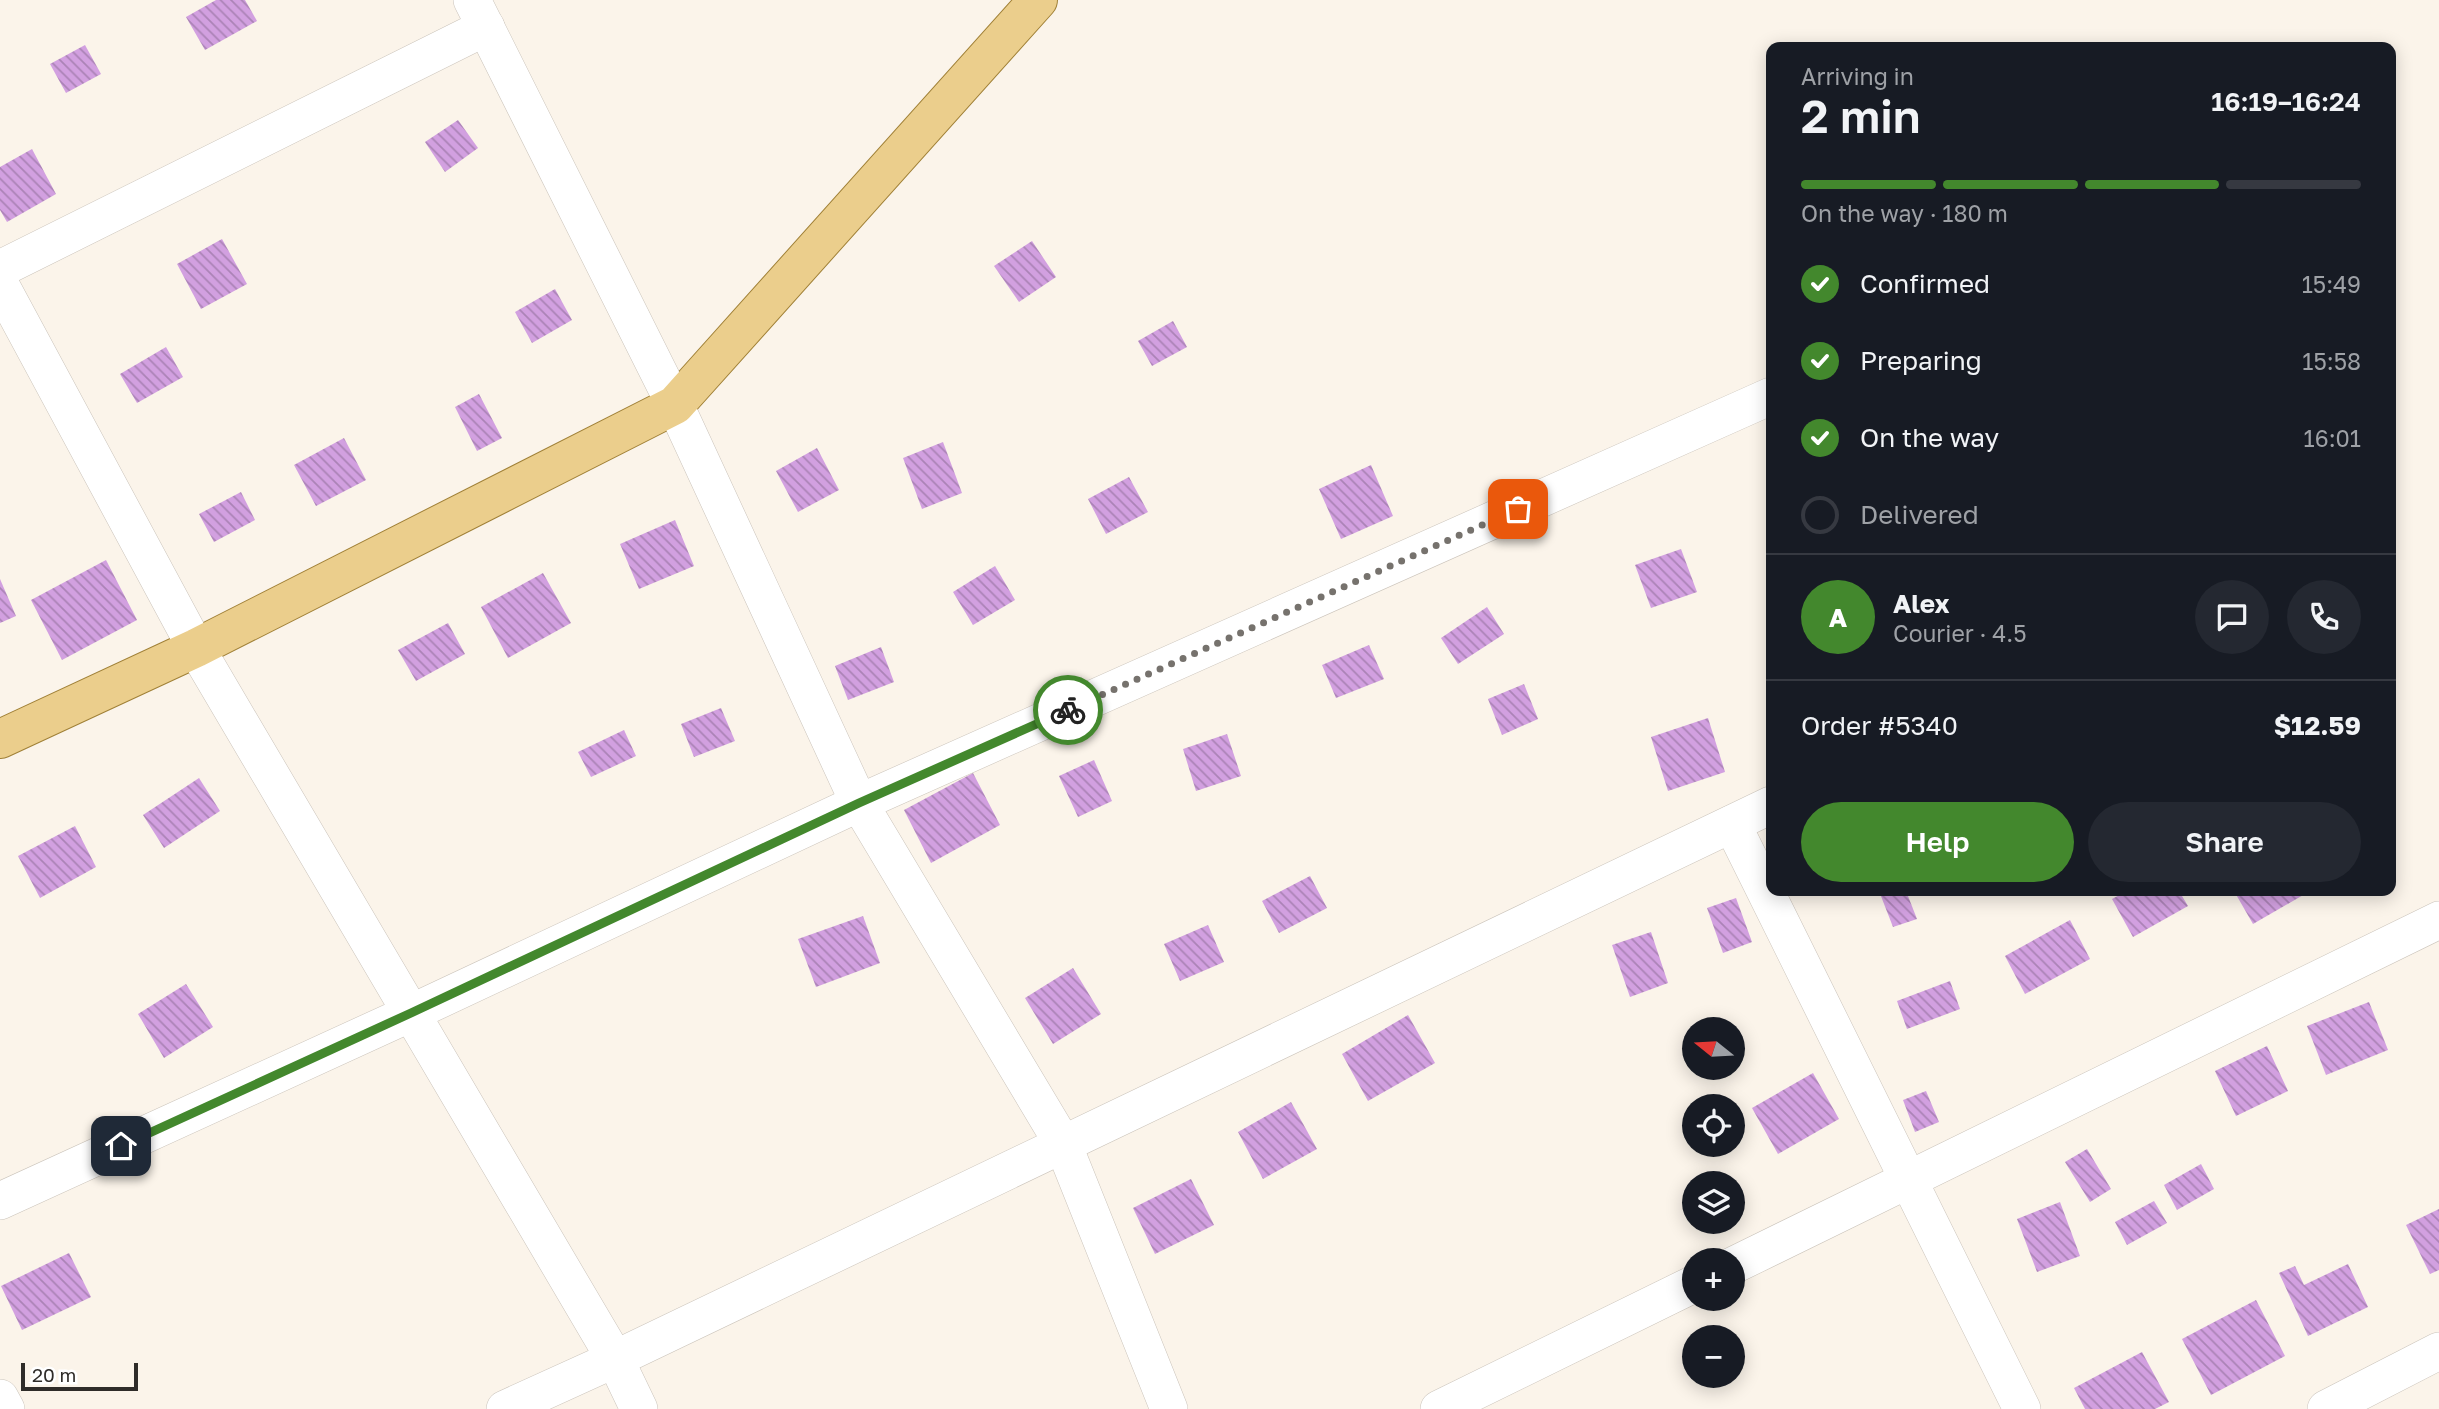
<!DOCTYPE html>
<meta charset="utf-8">
<style>
:root{--surface:#171b24;--page:#242831;--text:#f1f3f6;--muted:#9ea1a6;--line:#363941;--accent:#43882d}
body{margin:0;font-family:"Golos Text",sans-serif;background:var(--page);color:var(--text);height:100vh;display:flex;flex-direction:column;font-size:26px;white-space:nowrap}
*{box-sizing:border-box;margin:0}
p{font-size:23px;color:var(--muted)}
.icon{flex:none;width:38px;height:38px;fill:none;stroke:currentColor;stroke-width:2;stroke-linecap:round;stroke-linejoin:round}
.map{position:relative;flex:1;overflow:hidden}
.sheet{position:absolute;left:1766px;top:42px;width:630px;height:854px;display:flex;flex-direction:column;background:var(--surface);border-radius:14px;box-shadow:0 4px 18px #0003}
.sheet>*{flex:none}
.needle{width:46px;rotate:288deg}
.tools{position:absolute;left:1682px;top:1017px;display:grid;gap:14px}
.tools a{display:grid;place-items:center;width:63px;height:63px;border-radius:50%;background:var(--surface);box-shadow:0 4px 18px #0003;font-size:35px}
.scale{position:absolute;left:21px;bottom:18px;width:117px;box-sizing:border-box;padding-left:7px;border:4px solid #2f2c29;border-top:0;font-size:19px;line-height:24px;white-space:nowrap;color:#2f2c29;-webkit-text-stroke:5px #fff;paint-order:stroke}
.pin{position:absolute;display:grid;place-items:center;width:60px;height:60px;color:#fff;margin:-30px;border-radius:14px;box-shadow:0 4px 10px #0006}
.courier{position:absolute;display:grid;place-items:center;width:70px;height:70px;margin:-35px;border:5px solid #43882d;border-radius:50%;background:#fff;color:#222;box-shadow:0 2px 9px #0007}
.summary em{font-style:normal;font-weight:600}
.summary div{display:flex;flex-direction:column-reverse}
.summary{display:flex;align-items:center;justify-content:space-between;height:119px;padding:0 35px}
h1{font-size:46px;font-weight:600;line-height:52px}
.bar{display:grid;grid-template-columns:repeat(4,1fr);gap:10px 7px;align-content:center;height:84px;padding:0 35px}
.bar i{height:9px;border-radius:5px;background:var(--line)}
.bar .selected{background:var(--accent)}
.bar p{grid-column:span 4}
.line{display:flex;align-items:center;gap:18px;padding:0 35px;border-top:2px solid var(--line)}
.line div{flex:1}
.round{display:grid;place-items:center;flex:none;width:74px;height:74px;border-radius:37px;background:var(--page)}
ol{padding:0 35px;list-style:none}
li{display:flex;align-items:center;gap:21px;height:77px}
li p{margin-inline-start:auto}
li .icon{padding:7px;border-radius:50%;background:var(--accent);color:#fff;stroke-width:4}
li:last-child{color:var(--muted)}
li i{width:38px;height:38px;border:4px solid var(--line);border-radius:50%}
.action{display:flex;gap:14px;margin-top:auto;padding:14px 35px}
.action a{flex:1;height:80px;border-radius:42px;background:var(--accent);color:#fff;font-size:28px;font-weight:600;line-height:80px;text-align:center}
.action a+a{background:var(--page);color:var(--text)}
.map>svg:first-child{display:block}
.building{fill:url(#building-back-hatch)}
.lines{fill:none;stroke-linecap:round;stroke-linejoin:round}
.minor-casing{stroke:#cbc4bb;stroke-width:38}
.primary-casing{stroke:#a08037;stroke-width:40}
.minor{stroke:#fff;stroke-width:37}
.primary{stroke:#ebce8c;stroke-width:38}
.done{stroke:#76726d;stroke-width:7;stroke-dasharray:0 12.6}
.route{stroke:#43882d;stroke-width:9}
</style>
<div class="map">
<svg width="2439" height="1409" viewBox="0 0 2439 1409">
<defs>
<pattern id="building-back-hatch" width="6" height="6" patternUnits="userSpaceOnUse" patternTransform="scale(1.75)"><rect width="6" height="6" fill="#d2a0e0"/><path d="M-1 5l2 2M0 0l6 6M5-1l2 2" fill="none" stroke="#ab83b6"/></pattern>
</defs>
<rect width="100%" height="100%" fill="#fbf4ea"/>
<!-- building -->
<g class="building">
<path d="M216 0H245L257 21 205 50 186 17Z"/>
<path d="M85 45 101 74 66 93 50 64Z"/>
<path d="M458 120 478 148 445 172 425 142Z"/>
<path d="M32 149 56 194 7 222 0 210V167Z"/>
<path d="M222 239 247 284 201 309 177 264Z"/>
<path d="M1032 241 1056 277 1019 302 994 266Z"/>
<path d="M555 289 572 320 532 343 515 312Z"/>
<path d="M1173 321 1187 347 1152 366 1138 341Z"/>
<path d="M166 347 183 377 137 403 120 374Z"/>
<path d="M479 394 502 438 477 451 455 407Z"/>
<path d="M344 438 366 480 316 506 294 465Z"/>
<path d="M943 442 962 493 922 509 903 458Z"/>
<path d="M817 448 839 490 798 512 776 471Z"/>
<path d="M1371 465 1393 516 1341 539 1319 489Z"/>
<path d="M1129 477 1148 512 1106 534 1088 499Z"/>
<path d="M241 492 255 520 214 542 199 514Z"/>
<path d="M675 520 694 566 639 589 620 544Z"/>
<path d="M1681 549 1697 592 1651 608 1635 565Z"/>
<path d="M106 560 137 620 62 660 31 600Z"/>
<path d="M995 566 1015 600 973 625 953 592Z"/>
<path d="M543 573 571 623 508 658 481 607Z"/>
<path d="M0 579 16 616 0 623Z"/>
<path d="M1487 607 1504 634 1458 664 1441 638Z"/>
<path d="M448 623 465 654 416 681 398 650Z"/>
<path d="M1369 645 1384 679 1336 698 1322 665Z"/>
<path d="M881 647 894 682 848 700 835 666Z"/>
<path d="M1524 684 1538 719 1502 735 1488 699Z"/>
<path d="M721 708 735 741 694 757 681 724Z"/>
<path d="M1708 718 1725 772 1668 791 1651 737Z"/>
<path d="M624 730 636 756 591 777 578 752Z"/>
<path d="M1227 734 1241 776 1196 791 1183 749Z"/>
<path d="M1094 760 1112 801 1078 817 1059 776Z"/>
<path d="M973 773 1000 825 931 863 904 810Z"/>
<path d="M199 778 220 811 164 848 143 815Z"/>
<path d="M75 826 96 867 40 898 18 856Z"/>
<path d="M1310 876 1327 908 1279 933 1262 901Z"/>
<path d="M1879 891H1906L1917 919 1893 927Z"/>
<path d="M2127 891H2179L2188 906 2133 937 2112 899Z"/>
<path d="M2234 891H2304L2305 894 2253 924Z"/>
<path d="M1736 898 1752 942 1723 953 1707 908Z"/>
<path d="M863 916 880 963 816 987 798 939Z"/>
<path d="M2070 920 2090 959 2025 994 2005 956Z"/>
<path d="M1208 925 1224 962 1180 981 1164 944Z"/>
<path d="M1651 932 1668 983 1630 997 1612 945Z"/>
<path d="M1073 968 1101 1014 1053 1044 1025 998Z"/>
<path d="M1950 981 1960 1009 1907 1029 1897 1001Z"/>
<path d="M186 984 213 1027 164 1058 138 1014Z"/>
<path d="M2369 1002 2388 1050 2326 1075 2307 1026Z"/>
<path d="M1408 1015 1435 1063 1368 1101 1342 1054Z"/>
<path d="M2267 1046 2288 1091 2236 1116 2215 1071Z"/>
<path d="M1813 1073 1839 1119 1778 1154 1752 1108Z"/>
<path d="M1926 1091 1939 1122 1915 1132 1903 1100Z"/>
<path d="M1291 1102 1317 1149 1263 1179 1238 1132Z"/>
<path d="M2087 1149 2111 1189 2090 1202 2065 1162Z"/>
<path d="M2201 1164 2214 1189 2177 1210 2164 1185Z"/>
<path d="M1191 1179 1214 1225 1155 1254 1133 1208Z"/>
<path d="M2154 1201 2167 1223 2127 1245 2115 1222Z"/>
<path d="M2060 1202 2080 1256 2037 1272 2017 1219Z"/>
<path d="M2439 1209V1270L2430 1274 2406 1225Z"/>
<path d="M69 1253 91 1297 22 1330 1 1286Z"/>
<path d="M2348 1264 2368 1307 2308 1336 2279 1273 2295 1266 2304 1285Z"/>
<path d="M2256 1300 2285 1356 2211 1395 2182 1339Z"/>
<path d="M2142 1352 2169 1402 2155 1409H2085L2074 1388Z"/>
</g>
<g class="lines">
<!-- minor casing -->
<g class="minor-casing">
<g id="minor">
<path d="M472 0 675 405 859 803 1063 1144 1169 1409"/>
<path d="M0 269 486 27"/>
<path d="M0 284 196 648 615 1359 639 1409"/>
<path d="M1732 824 2022 1409"/>
<path d="M0 1201 411 1013 859 803 1771 396"/>
<path d="M1732 1266 2439 920"/>
<path d="M0 1398 6 1409"/>
<path d="M505 1409 615 1359 1771 805"/>
<path d="M1439 1409 1694 1284"/>
<path d="M2326 1409 2439 1351"/>
</g>
</g>
<!-- primary casing -->
<g class="primary-casing">
<path id="primary" d="M0 739 196 648 675 405 1038 0"/>
</g>
<!-- minor -->
<use href="#minor" class="minor"/>
<!-- primary -->
<use href="#primary" class="primary"/>
</g>
<g class="lines">
<!-- done -->
<path class="done" d="M1068 710 1518 509"/>
<!-- route -->
<path class="route" d="M121 1146 411 1013 859 803 1068 710"/>
</g>
</svg>
<div class="tools">
<a><svg class="needle" viewBox="-14 -14 28 28"><path d="M0-13l5 13h-10z" fill="#e53935"/><path d="M0 13l5-13h-10z" fill="#9ea1a6"/></svg></a>
<a><svg class="icon" aria-label="locate" viewBox="0 0 24 24"><circle cx="12" cy="12" r="6"/><path d="M12 2v4M12 18v4M2 12h4M18 12h4"/></svg></a>
<a><svg class="icon" aria-label="layers" viewBox="0 0 24 24"><path d="M12 4l9 5-9 5-9-5zM3 14l9 5 9-5"/></svg></a>
<a>+</a>
<a>−</a>
</div>
<div class="scale">20 m</div>
<div class="pin" style="left:1518px;top:509px;background:#ea580c"><svg class="icon" aria-label="bag" viewBox="0 0 24 24"><path d="M5 8h14l-1 12H6zM9 8a3 3 0 0 1 6 0"/></svg></div>
<div class="pin" style="left:121px;top:1146px;background:#1f2937"><svg class="icon" aria-label="home" viewBox="0 0 24 24"><path d="M3 11l9-7 9 7M6 9v11h12V9"/></svg></div>
<div class="courier" style="left:1068px;top:710px"><svg class="icon" aria-label="bike" viewBox="0 0 24 24"><circle cx="6" cy="16" r="4"/><circle cx="18" cy="16" r="4"/><path d="M6 16l4-8h5l3 8M10 8l3 8H6M13 5h3"/></svg></div>
<section class="sheet">
<div class="summary"><div><h1>2 min</h1><p>Arriving in</p></div><em>16:19–16:24</em></div>
<div class="bar"><i class="selected"></i><i class="selected"></i><i class="selected"></i><i></i><p>On the way · 180 m</p></div>
<ol>
<li><svg class="icon" aria-label="check" viewBox="0 0 24 24"><path d="M5 12l5 5 9-10"/></svg>Confirmed<p>15:49</p></li>
<li><svg class="icon" aria-label="check" viewBox="0 0 24 24"><path d="M5 12l5 5 9-10"/></svg>Preparing<p>15:58</p></li>
<li><svg class="icon" aria-label="check" viewBox="0 0 24 24"><path d="M5 12l5 5 9-10"/></svg>On the way<p>16:01</p></li>
<li><i></i>Delivered</li>
</ol>
<div class="line" style="height:126px"><b class="round" style="background:var(--accent);color:#fff">A</b><div><b>Alex</b><p>Courier · 4.5</p></div><a class="round"><svg class="icon" aria-label="chat" viewBox="0 0 24 24"><path d="M4 5h16v11H9l-5 4z"/></svg></a><a class="round"><svg class="icon" aria-label="phone" viewBox="0 0 24 24"><path d="M5 4h4l2 5-3 2q2 4 5 5l2-3 5 2v4C11 20 4 13 5 4z"/></svg></a></div>
<div class="line" style="height:91px"><div>Order #5340</div><b>$12.59</b></div>
<div class="action"><a>Help</a><a>Share</a></div>
</section>
</div>
